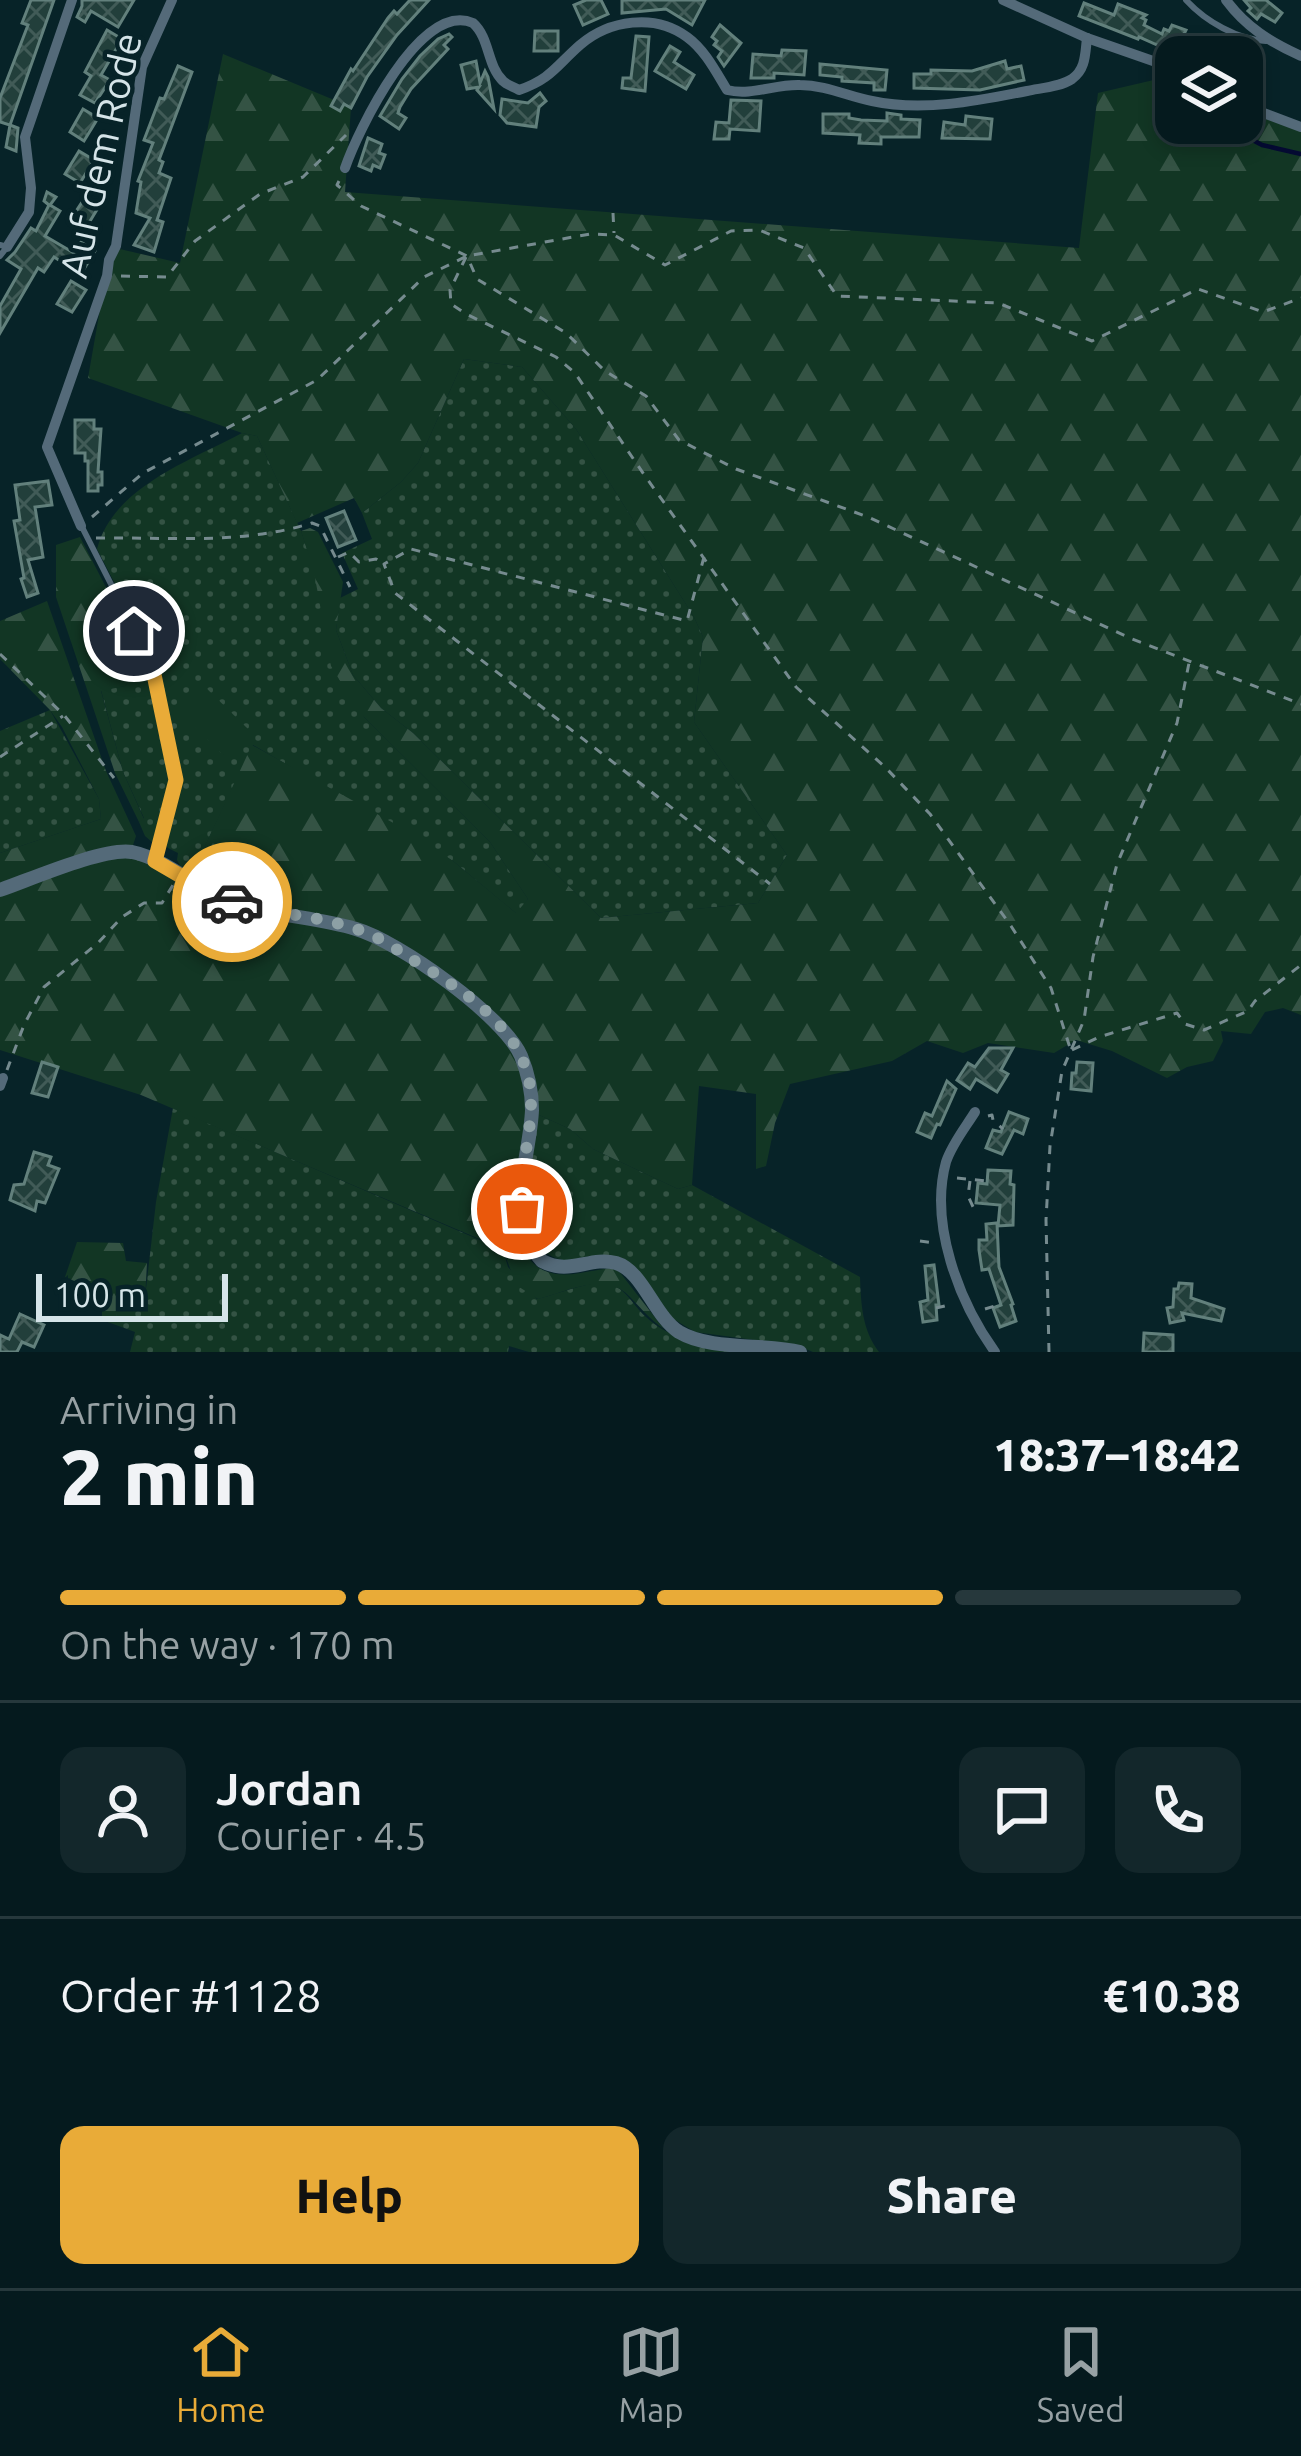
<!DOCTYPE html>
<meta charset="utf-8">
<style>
:root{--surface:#051a1e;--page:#13272b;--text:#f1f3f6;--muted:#97a1a4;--line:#26383c;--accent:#e9ab38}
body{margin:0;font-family:Ubuntu,sans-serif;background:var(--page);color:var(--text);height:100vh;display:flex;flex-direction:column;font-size:45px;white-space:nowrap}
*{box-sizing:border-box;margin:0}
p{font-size:39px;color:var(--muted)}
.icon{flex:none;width:66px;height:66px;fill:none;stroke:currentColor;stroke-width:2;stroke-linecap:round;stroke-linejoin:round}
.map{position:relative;height:1352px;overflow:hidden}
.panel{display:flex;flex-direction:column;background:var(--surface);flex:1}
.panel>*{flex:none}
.buttons{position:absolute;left:1155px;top:36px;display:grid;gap:24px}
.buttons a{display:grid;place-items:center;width:108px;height:108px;border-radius:24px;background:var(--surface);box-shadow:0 6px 18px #0003,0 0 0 3px var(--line);font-size:60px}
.scale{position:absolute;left:36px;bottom:30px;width:192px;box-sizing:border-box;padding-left:12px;border:6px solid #d5e4e8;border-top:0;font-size:33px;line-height:42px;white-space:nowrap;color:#d5e4e8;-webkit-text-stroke:9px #072328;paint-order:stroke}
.pin{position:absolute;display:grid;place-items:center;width:102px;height:102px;color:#fff;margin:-51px;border:6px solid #fff;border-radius:50%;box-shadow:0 3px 12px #0007}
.courier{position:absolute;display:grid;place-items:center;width:120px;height:120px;margin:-60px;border:9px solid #e9ab38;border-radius:50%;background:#fff;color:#222;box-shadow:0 3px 15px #0007}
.summary em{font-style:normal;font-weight:800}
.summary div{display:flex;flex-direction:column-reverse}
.summary{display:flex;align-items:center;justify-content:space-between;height:204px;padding:0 60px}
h1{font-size:78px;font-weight:800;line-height:90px}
.bar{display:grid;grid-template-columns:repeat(4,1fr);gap:18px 12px;align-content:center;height:144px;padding:0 60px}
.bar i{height:15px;border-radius:9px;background:var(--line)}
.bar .current{background:var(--accent)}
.bar p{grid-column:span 4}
.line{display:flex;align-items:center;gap:30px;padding:0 60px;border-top:3px solid var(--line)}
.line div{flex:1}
.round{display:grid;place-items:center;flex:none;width:126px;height:126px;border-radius:24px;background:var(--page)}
.button{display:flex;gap:24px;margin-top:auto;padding:24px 60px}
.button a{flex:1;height:138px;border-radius:24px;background:var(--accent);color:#111;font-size:48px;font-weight:800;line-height:138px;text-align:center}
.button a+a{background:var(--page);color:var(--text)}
.tabs{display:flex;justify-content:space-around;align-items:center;height:168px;border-top:3px solid var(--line);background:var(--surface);font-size:33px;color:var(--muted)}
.tabs a{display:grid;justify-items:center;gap:6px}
.tabs .current{color:var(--accent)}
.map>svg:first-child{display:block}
.grass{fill:url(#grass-dots)}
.forest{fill:url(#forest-firs)}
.green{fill:#123624}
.water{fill:url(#water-ripples)}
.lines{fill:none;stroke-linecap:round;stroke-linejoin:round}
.stream{stroke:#040a32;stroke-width:4.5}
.building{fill:url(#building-cross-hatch);stroke:#62807c;stroke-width:3}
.path{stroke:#768b8f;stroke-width:3;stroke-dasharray:9 9;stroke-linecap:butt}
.service{stroke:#546a79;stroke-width:6}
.minor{stroke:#546a79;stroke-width:10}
.tertiary{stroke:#546a79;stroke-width:14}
.done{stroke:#8da0a5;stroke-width:12;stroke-dasharray:0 21.6}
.route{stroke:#e9ab38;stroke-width:15}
.labels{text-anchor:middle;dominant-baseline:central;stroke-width:9;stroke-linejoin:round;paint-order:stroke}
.street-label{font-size:39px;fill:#d5e4e8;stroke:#072328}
</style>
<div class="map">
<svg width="1301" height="1352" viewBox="0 0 1301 1352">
<defs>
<pattern id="grass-dots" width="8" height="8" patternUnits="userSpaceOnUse" patternTransform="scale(3)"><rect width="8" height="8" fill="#123624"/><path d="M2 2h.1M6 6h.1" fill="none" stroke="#345344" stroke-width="1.8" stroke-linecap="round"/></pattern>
<pattern id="forest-firs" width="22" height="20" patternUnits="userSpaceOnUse" patternTransform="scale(3)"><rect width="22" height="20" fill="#123624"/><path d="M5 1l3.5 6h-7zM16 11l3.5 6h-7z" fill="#345344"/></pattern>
<pattern id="water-ripples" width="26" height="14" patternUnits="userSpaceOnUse" patternTransform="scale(3)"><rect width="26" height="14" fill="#040a32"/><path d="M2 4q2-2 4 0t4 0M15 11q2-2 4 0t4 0" fill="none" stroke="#282e50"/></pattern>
<pattern id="building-cross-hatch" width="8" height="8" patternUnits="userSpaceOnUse" patternTransform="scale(3)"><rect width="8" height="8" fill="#223f3b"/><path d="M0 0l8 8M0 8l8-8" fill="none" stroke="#415b57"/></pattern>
</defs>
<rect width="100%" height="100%" fill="#072328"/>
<!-- grass -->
<g class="grass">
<path d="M464 359 522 367 576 429 694 617 703 637 694 722 787 855 758 903 601 918 413 733 381 708 353 675 336 630 340 598 358 589 342 553 372 539 362 513 401 482 418 463Z"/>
<path d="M242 433 257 436 301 531 364 717 490 842 528 899 517 914 453 861 253 745 196 865 182 869 177 860 178 853 168 848 165 843 179 784 155 661 97 549C113 487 190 461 242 433Z"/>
<path d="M144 661 172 780 170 795 157 840 152 842 145 836 139 822 144 818 123 772 101 690 125 686Z"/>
<path d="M50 710 99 799 101 819 0 853V731Z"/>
<path d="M173 1108 503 1250 508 1267 537 1299C554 1295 588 1282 602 1283 625 1284 631 1304 646 1317 673 1342 708 1345 743 1352H529L509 1346 508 1352H130L135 1332 116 1325 117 1300 145 1298 156 1202Z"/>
<path d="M537 1114 570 1129 593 1149 678 1189 692 1185 860 1277C861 1304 862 1330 879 1352H813L799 1346 695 1332 672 1318 634 1269C610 1266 582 1266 559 1259 508 1245 532 1151 537 1114Z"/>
</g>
<!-- forest -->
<g class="forest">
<path d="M223 54 351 107 345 192 1079 248 1098 93 1171 76 1176 78V123H1242V112L1301 129V1015L1283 1008 1265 1012 1251 1034 1221 1031 1223 1041 1213 1061 1187 1067 1167 1078 1112 1051 1076 1040 1054 1053 988 1043 963 1053 927 1041 892 1061 790 1084 775 1123 766 1166 756 1169V1094L699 1086 692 1185 678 1189 593 1149 570 1129 537 1114 520 1183 535 1253 530 1260C551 1284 581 1272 609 1268L618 1270 664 1329C649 1319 641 1308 629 1296 604 1271 567 1292 538 1299L516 1285 503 1249 141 1095 0 1050V853L101 819 99 799 62 727 50 710 0 659V621L47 601 106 771 136 836 133 845 174 872 196 865 252 745 417 836 453 861 516 913 528 899 490 842 364 717 342 684 331 666 314 572 301 531 310 528 318 532 343 582 336 630 353 675 381 708 413 733 601 918 758 903 787 855 694 722 703 637 694 617 576 429 522 367 464 359 418 463 401 482 362 513 354 498 297 523 257 436 242 433 88 378 111 247 180 263Z"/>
<path d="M80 537 144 661 125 686 101 691 123 772 144 819 139 822 115 773 56 597V545Z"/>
<path d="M77 1242 123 1243 126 1261 147 1263 145 1299 118 1300 116 1325 102 1320V1293L65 1277Z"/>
</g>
<!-- green -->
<path class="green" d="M199 681 248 729 223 755 174 707Z"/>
<!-- water -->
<path class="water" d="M1180 123H1228L1243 135C1220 148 1204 152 1181 135Z"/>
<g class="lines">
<!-- stream -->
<path class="stream" d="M1243 135 1262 145 1301 154"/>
</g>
<!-- building -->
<g class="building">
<path d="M31 0H54L10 125 18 128 16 151 6 147 10 125 0 122V98L28 25 22 23Z"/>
<path d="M82 0H134L118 27 91 11 85 22 77 17 82 6Z"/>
<path d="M410 0H429L397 35 367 77 351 108 344 104 340 111 331 106 351 69 353 71 388 18 394 11 397 14Z"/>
<path d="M586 0H601L608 14 583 25 574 5Z"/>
<path d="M622 0H705L692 25 666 9 622 13Z"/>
<path d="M1244 0H1266L1282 13 1275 22 1261 14 1257 19 1248 11 1251 8Z"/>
<path d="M1084 3 1114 15 1118 4 1146 15 1142 18 1146 20 1144 25 1162 34 1164 29 1169 31 1172 25 1186 30 1182 38 1187 40 1183 47 1203 57H1184L1139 37 1138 39 1079 16Z"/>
<path d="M720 25 741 43 724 66 718 57 722 51 714 45 717 41 712 37Z"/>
<path d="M107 30 122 39 101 75 110 80 95 103 80 95 91 76 85 72Z"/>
<path d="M535 31H558V51H534Z"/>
<path d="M449 34 452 37 444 45 448 49 411 89 400 107 398 113 406 118 399 129 380 116 402 79 420 56 438 39Z"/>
<path d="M636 36 649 37 645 91 622 88 623 78H631Z"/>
<path d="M670 46 680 52 674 62 694 75 686 89 655 71Z"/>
<path d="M782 50 806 51 804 75 774 73V78H751L753 54 781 56Z"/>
<path d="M476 61 480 83 485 71 488 77 494 109 477 90 479 87 467 89 461 65Z"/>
<path d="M1005 61 1007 69 1021 66 1024 80 980 90 914 88V74H931V70L972 71Z"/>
<path d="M820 64 887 70 885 90H874V83L842 81V77L820 75Z"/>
<path d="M178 66 192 72 159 160 163 162 159 173 171 178 157 220 163 222 154 252 134 245 150 218 136 213 140 188 141 182 138 181 153 143 144 140 160 98 164 99Z"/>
<path d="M540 93 546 101 539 107 536 127 507 123 500 115 502 99 528 103Z"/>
<path d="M731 100 761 101 759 131 730 129 729 139H714L716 122 729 123Z"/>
<path d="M83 109 98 118 84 141 70 132Z"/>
<path d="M887 113 901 115V119L920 120 919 137H881V144L859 143 860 135 823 133V114H849V118L861 120 887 121Z"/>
<path d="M966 116 992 119 990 139 942 138 944 122 965 125Z"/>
<path d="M368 138 382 144 379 153 385 155 380 168 373 165 371 171 359 166Z"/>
<path d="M79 151 94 160 80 183 65 174Z"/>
<path d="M47 192 56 197 50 205 60 211 45 236 74 253 81 242 95 251 81 274 54 257 44 272 38 268 0 333V306L21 269 7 260 15 252 31 228 36 231 49 205 44 201Z"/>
<path d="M84 199 98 208 84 231 69 222Z"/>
<path d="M71 281 86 290 72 312 57 304Z"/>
<path d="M75 420H94V429H101L98 472H102V485H98V491H88V461H85V453H75Z"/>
<path d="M48 481 52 505 35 507 43 557 28 560 38 593 27 597 21 579 24 578 14 521 20 520 15 485Z"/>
<path d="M344 511 356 540 338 547 326 518Z"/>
<path d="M989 1048H1013L1001 1070 1008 1074 997 1092 976 1079 970 1089 957 1080 968 1063 975 1067Z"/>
<path d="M42 1062 58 1067 48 1097 32 1093Z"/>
<path d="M1077 1062 1093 1063 1091 1091 1071 1089 1072 1073H1076Z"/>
<path d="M947 1081 956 1089 940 1125 937 1124 931 1138 917 1132 925 1113 932 1116Z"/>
<path d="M1009 1112 1028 1119 1023 1134 1014 1130 1002 1154 986 1148 993 1130 1001 1132Z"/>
<path d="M34 1152 51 1157 48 1165 59 1169 45 1203 37 1201 35 1211 10 1200 14 1185 24 1184Z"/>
<path d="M988 1170 1011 1171 1010 1184 1014 1185 1013 1225 998 1226 1000 1205 976 1203 978 1183 987 1184Z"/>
<path d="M997 1223 999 1267 1013 1304 1011 1305 1016 1321 1000 1327 993 1308 1001 1305 989 1269 982 1270 979 1250V1240H987L986 1224Z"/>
<path d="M934 1265 939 1305H936L937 1320 923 1322 920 1302 928 1300 925 1266Z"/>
<path d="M1179 1283 1192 1284 1191 1298 1224 1309 1221 1321 1182 1313 1184 1320 1170 1323 1167 1308 1173 1307 1174 1289H1178Z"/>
<path d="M20 1314 44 1325 34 1347 22 1342 17 1352H0V1335L9 1339Z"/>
<path d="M1144 1333 1173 1335V1352H1143Z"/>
</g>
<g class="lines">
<!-- path -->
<g class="path">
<path d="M339 181 337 185 361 206 467 256 477 279 566 333 605 371 646 396 679 440 736 469 868 517 1132 639 1301 704"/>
<path d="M613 213 614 233"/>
<path d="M466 257 450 290 451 304 466 314 556 357 575 373 645 476 796 687 885 767 930 814 1011 926 1051 988 1071 1051"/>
<path d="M121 276 167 277 195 241 260 194 303 177 346 135"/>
<path d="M92 517 143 473 317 380 424 277 467 256 590 234 614 235 665 265 731 231 759 230 804 248 837 296 998 303 1092 341 1198 289 1263 312 1301 298"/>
<path d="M96 538C169 537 241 545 312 523L320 526 350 587"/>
<path d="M338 557 349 552 359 562 376 559 382 563"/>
<path d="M704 557 687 621 411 549 384 564 395 593 770 884"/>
<path d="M0 654 64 715 114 778"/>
<path d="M0 757 63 716"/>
<path d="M1072 1050 1099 1037 1177 1013 1185 1024 1204 1030 1248 1011 1255 1001 1301 965"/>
<path d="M7 1070 24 1025 44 987 98 943 122 917 144 903H162L173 885"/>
<path d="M988 1116 992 1115 993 1120 1003 1129"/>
<path d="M957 1178 987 1181"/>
<path d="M970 1181 968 1196 975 1211"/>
<path d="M920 1241 934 1243"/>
<path d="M936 1308 953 1304"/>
<path d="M985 1309 1001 1304"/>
<path d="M1049 1352 1046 1220 1050 1146 1062 1071 1084 1020 1093 957 1117 864 1177 723 1189 663"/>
</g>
<!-- service -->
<g class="service">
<path d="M1186 0C1205 21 1238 40 1266 41"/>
<path d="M0 245 7 247 0 256"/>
<path d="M82 527 152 665 175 780 156 858"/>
</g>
<!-- minor -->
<g class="minor">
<path d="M1003 0 1087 38 1176 69"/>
<path d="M1226 0C1246 27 1270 42 1301 56"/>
<path d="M1242 105 1301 127"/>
<path d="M345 168C357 133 420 0 473 23 490 38 487 66 503 81 507 85 514 87 519 90 551 79 556 66 580 45 609 20 655 13 687 37 705 50 716 72 727 90 752 96 775 84 800 85 826 85 847 96 872 101 922 112 977 101 1027 91 1041 88 1060 87 1072 79 1086 69 1085 54 1087 38"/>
<path d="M7 247 29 212 31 188 25 137 72 0"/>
<path d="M81 526 47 447 107 276 109 260 116 246 142 67 172 0"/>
<path d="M0 1086 3 1078"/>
<path d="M975 1112C965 1128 952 1144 946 1162 929 1224 959 1302 995 1352"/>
</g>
<!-- tertiary -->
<path class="tertiary" d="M0 890C29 880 104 847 132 852 165 859 192 885 222 898 265 916 312 916 356 929 398 941 504 1016 521 1056 528 1073 532 1092 532 1110 530 1160 503 1217 542 1261 570 1276 589 1256 616 1263 643 1271 654 1316 679 1332 711 1351 764 1343 800 1352"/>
</g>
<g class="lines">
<!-- done -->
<path class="done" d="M232 902C274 915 319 915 359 930 376 935 393 947 408 957 455 985 517 1022 529 1080 537 1124 518 1164 522 1209"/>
<!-- route -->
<path class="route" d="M134 631 152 665 176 780 155 861 198 886 232 902"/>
</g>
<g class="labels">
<!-- street labels -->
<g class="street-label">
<text transform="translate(100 155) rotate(-77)">Auf dem Rode</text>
</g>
</g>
</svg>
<div class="buttons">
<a><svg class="icon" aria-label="layers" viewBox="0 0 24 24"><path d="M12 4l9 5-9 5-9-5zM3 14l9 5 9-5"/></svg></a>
</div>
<div class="scale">100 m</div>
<div class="pin" style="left:522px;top:1209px;background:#ea580c"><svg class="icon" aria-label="bag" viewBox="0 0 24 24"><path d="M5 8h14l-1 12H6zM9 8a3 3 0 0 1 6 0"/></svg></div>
<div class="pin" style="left:134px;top:631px;background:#1f2937"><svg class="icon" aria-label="home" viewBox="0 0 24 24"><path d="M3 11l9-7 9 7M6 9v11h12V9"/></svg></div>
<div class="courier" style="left:232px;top:902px"><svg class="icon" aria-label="car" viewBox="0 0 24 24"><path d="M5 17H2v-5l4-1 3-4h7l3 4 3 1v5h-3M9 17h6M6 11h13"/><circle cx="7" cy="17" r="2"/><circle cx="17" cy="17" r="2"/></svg></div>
</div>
<section class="panel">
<div class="summary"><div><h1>2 min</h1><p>Arriving in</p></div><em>18:37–18:42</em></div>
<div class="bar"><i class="current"></i><i class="current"></i><i class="current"></i><i></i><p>On the way · 170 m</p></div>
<div class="line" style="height:216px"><a class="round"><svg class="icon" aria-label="person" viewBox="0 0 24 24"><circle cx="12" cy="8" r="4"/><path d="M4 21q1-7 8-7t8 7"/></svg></a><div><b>Jordan</b><p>Courier · 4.5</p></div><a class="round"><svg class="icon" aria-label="chat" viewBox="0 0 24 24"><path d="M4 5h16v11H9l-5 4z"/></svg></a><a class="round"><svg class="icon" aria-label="phone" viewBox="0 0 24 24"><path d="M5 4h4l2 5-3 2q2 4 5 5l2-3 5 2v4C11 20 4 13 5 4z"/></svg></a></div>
<div class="line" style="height:156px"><div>Order #1128</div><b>€10.38</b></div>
<div class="button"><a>Help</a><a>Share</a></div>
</section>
<nav class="tabs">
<a class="current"><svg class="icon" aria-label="home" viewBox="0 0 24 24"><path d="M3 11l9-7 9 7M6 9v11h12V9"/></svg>Home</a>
<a><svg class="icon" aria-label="map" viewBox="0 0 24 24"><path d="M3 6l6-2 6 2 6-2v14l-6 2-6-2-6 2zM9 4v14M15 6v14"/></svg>Map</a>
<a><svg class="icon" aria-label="saved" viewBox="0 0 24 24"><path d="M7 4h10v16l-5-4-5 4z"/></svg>Saved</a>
</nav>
